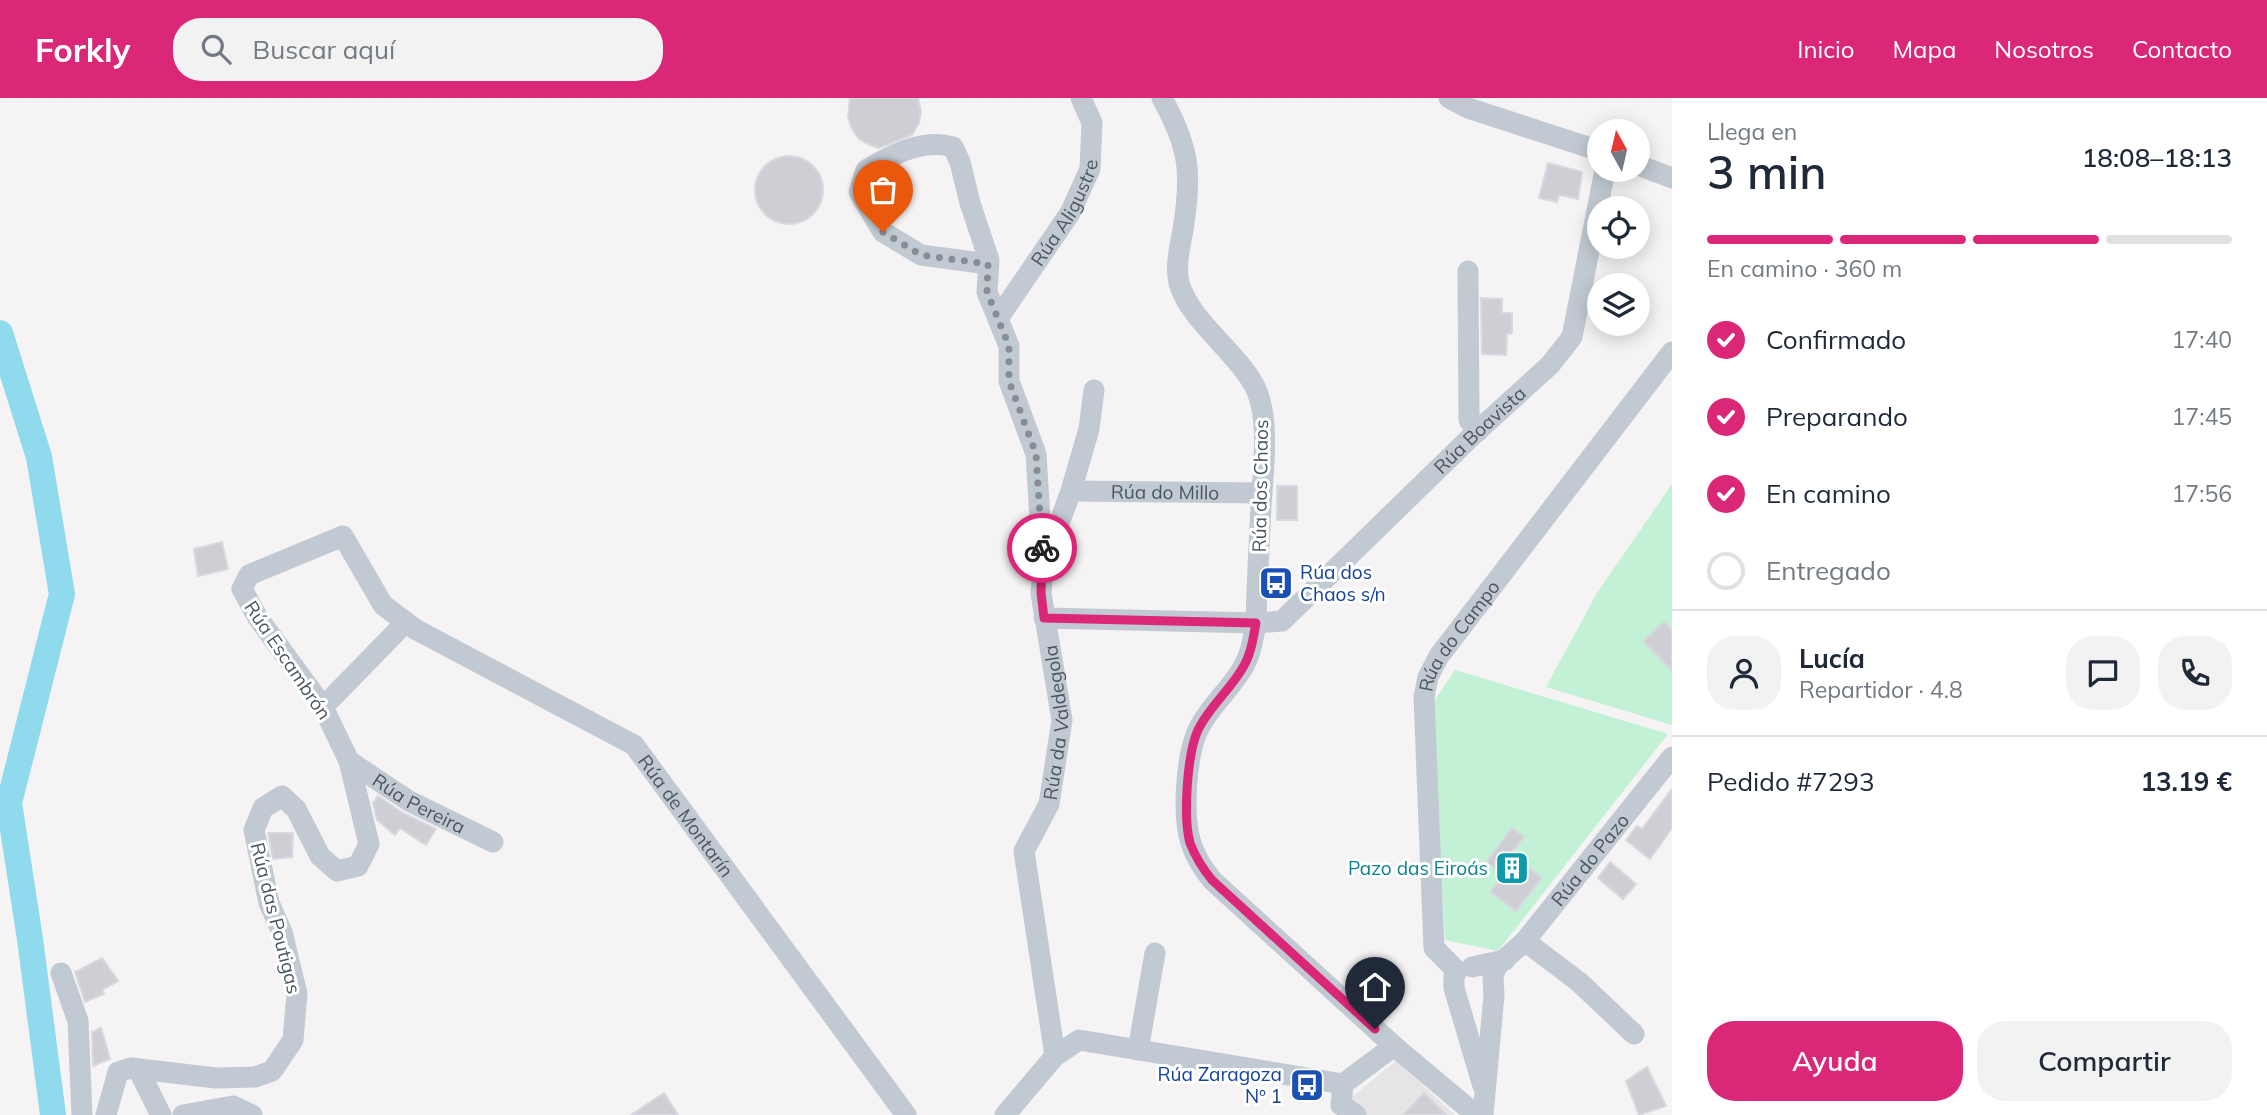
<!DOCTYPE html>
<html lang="es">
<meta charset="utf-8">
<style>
:root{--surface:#fff;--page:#f2f2f3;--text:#1f2937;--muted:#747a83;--line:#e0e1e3;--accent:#db2777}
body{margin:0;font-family:Mulish,sans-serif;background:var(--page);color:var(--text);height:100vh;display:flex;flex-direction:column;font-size:26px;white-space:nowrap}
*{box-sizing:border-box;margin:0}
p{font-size:23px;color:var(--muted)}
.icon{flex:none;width:38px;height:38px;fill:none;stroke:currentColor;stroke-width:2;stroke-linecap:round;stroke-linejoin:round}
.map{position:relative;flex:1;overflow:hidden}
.side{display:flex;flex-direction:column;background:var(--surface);width:595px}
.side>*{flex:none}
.needle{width:46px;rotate:352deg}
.controls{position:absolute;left:1587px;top:21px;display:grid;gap:14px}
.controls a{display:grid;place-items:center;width:63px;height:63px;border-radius:50%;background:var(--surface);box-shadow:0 4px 18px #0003;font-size:35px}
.pin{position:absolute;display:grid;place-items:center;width:60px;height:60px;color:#fff;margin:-72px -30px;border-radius:50% 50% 50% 0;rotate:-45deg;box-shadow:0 0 7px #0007}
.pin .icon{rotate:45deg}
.courier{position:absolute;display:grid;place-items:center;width:70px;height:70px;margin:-35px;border:5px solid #db2777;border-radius:50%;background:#fff;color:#222;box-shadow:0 2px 9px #0007}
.headline em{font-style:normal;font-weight:600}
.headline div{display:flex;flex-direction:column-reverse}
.headline{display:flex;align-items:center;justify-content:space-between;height:119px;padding:0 35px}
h1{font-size:46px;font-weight:600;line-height:52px}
.bar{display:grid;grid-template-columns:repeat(4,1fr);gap:10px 7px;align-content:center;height:84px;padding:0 35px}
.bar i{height:9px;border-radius:5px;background:var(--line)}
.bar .selected{background:var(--accent)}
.bar p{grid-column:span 4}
.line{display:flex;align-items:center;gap:18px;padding:0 35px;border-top:2px solid var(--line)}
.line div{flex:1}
.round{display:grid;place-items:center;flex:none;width:74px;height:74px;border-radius:28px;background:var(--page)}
ol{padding:0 35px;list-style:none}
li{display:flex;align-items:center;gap:21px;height:77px}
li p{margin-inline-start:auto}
li .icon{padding:7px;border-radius:50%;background:var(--accent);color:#fff;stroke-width:4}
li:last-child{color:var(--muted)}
li i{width:38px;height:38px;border:4px solid var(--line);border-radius:50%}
.primary-button{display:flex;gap:14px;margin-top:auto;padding:14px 35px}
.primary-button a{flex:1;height:80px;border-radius:28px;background:var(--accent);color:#fff;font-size:28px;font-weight:600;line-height:80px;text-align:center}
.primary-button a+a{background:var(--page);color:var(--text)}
header{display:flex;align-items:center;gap:42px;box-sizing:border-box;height:98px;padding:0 35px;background:var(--accent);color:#fff}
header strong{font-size:33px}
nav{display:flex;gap:38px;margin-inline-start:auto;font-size:24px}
.search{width:490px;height:63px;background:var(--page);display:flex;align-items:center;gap:18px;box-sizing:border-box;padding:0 24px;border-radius:28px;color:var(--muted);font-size:26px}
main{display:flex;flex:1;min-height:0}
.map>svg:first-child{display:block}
.education{fill:#e6e4e5}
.green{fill:#c3f1d5}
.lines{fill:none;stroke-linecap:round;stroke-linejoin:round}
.river{stroke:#90daee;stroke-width:26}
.building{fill:#cdcfd5;stroke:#d7d9de;stroke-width:2}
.minor{stroke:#c1cad2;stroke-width:21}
.done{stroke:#868d94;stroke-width:7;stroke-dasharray:0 12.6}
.route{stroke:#db2777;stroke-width:9}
.labels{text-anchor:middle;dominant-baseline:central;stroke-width:6;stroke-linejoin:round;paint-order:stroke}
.street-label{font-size:19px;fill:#4a5661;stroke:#fff}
.transit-label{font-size:19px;fill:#164399;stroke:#fff;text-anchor:start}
.culture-label{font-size:19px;fill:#0d838f;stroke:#fff;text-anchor:end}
</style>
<header>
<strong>Forkly</strong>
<div class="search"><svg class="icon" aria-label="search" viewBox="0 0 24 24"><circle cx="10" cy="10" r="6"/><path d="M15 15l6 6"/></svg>Buscar aquí</div>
<nav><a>Inicio</a><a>Mapa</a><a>Nosotros</a><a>Contacto</a></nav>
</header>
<main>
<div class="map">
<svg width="1672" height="1017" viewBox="0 0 1672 1017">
<rect width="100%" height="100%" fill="#f5f3f3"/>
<!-- education -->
<path class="education" d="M1396 963 1455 1017H1363L1347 1003Z"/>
<!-- green -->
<g class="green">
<path d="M1672 386V627L1546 589 1597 495Z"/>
<path d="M1455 572 1668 636 1498 853 1445 842 1433 605Z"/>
</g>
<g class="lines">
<!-- river -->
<path class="river" d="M0 235 39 359 62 496 9 705 30 841 53 1017"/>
</g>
<!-- building -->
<g class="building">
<path d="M850 0H918L921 13 919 25 912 37 879 50 870 47 859 41 852 31 848 19Z"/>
<circle cx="789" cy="92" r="34"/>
<path d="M1548 65 1582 74 1578 101 1559 97 1557 104 1539 100Z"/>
<path d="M1481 200 1502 201V215H1512V235L1507 236 1506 257 1482 256Z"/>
<rect x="1277" y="388" width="20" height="34"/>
<path d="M222 444 228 471 198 478 194 451Z"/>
<path d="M1664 524 1672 532V573L1643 543Z"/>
<path d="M1672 691V730L1650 761 1626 742 1637 728 1642 731Z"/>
<path d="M378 698 403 715 436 731 426 747 400 730 395 737 377 722 373 705Z"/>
<path d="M1512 730 1524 739 1511 756 1542 780 1516 813 1490 794 1504 777 1486 764Z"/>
<path d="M268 735H293L292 759 273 761Z"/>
<path d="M1610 764 1636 786 1623 801 1598 780Z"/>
<path d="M102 860 118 883 102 892 104 896 85 904 75 874Z"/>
<path d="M101 930 110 961 93 968 92 934Z"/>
<path d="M1647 969 1666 1008 1639 1017 1626 983Z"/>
<path d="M664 995 678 1017H631Z"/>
<path d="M1424 995 1446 1017H1403Z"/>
</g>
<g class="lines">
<!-- minor -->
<g class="minor">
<path d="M1162 0C1190 51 1192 75 1183 132 1180 149 1175 167 1179 185 1190 223 1235 252 1254 287 1271 319 1263 373 1261 408 1259 447 1257 486 1256 525 1253 541 1251 557 1242 571 1229 593 1209 609 1198 632 1186 658 1182 718 1191 745 1195 758 1203 771 1212 782L1394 948 1476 1017"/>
<path d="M1449 0 1468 10 1600 53"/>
<path d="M1638 67 1672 80"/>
<path d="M988 166 921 157 883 134 859 94 866 72C891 57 924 40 953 49L960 64 970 105 989 162 987 194 1009 248V283L1036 356 1043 469"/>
<path d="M1468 173 1469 322 1478 333"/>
<path id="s1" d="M999 219 1070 115 1090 71 1092 25 1081 0"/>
<path id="s2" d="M1071 393 1262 395"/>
<path id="s3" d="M1044 520 1256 525 1282 523 1473 337 1550 267 1572 239 1605 72"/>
<path d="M323 609 406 524"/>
<path id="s4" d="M349 663 409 703 493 744"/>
<path d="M1525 843 1579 884 1634 936"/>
<path d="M1472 869 1505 862"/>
<path id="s5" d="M1457 873 1434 850 1424 599 1428 579 1439 558 1672 254"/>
<path d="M1457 873 1454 879V890L1483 988"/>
<path d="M61 875 78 923 82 1017"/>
<path d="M1138 952 1155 855"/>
<path id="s6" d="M1055 958 1024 753 1049 706 1062 622 1041 495 1043 469 1071 393 1089 331 1094 292"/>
<path d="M138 971 161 1017"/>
<path d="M1343 986 1341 1007 1356 1017"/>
<path id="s7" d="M106 1017 118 974 131 970 216 980 255 979 272 973 293 942 297 896 282 834 269 805 254 732 263 710 282 698 296 711 320 758 337 773 358 768 369 746 349 663 323 609 258 520 242 491 249 477 343 438 383 507 415 531 634 647 906 1017"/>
<path d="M183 1017 233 1008 252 1017"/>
<path d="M1005 1017 1055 958 1079 942 1343 986 1394 948"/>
<path id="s8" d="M1483 1017 1494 897 1493 879 1496 869 1525 843 1672 659"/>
</g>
</g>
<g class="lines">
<!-- done -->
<path class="done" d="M883 134 921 157 988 166 987 194 1009 248V283L1036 356 1042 450"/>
<!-- route -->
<path class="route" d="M1042 450 1041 495 1044 520 1256 525C1253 541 1251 557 1242 571 1229 593 1209 609 1198 632 1187 656 1183 720 1190 745 1195 758 1203 771 1212 782L1375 931"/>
</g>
<!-- icons -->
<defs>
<g id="bus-square" transform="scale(1.75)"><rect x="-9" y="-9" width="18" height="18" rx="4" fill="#1a4fb4" stroke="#fff"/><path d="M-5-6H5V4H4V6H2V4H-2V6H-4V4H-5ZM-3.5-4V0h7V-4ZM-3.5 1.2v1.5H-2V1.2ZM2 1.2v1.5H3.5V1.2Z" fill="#fff"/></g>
<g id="building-square" transform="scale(1.75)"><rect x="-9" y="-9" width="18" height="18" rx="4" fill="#0f9aa8" stroke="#fff"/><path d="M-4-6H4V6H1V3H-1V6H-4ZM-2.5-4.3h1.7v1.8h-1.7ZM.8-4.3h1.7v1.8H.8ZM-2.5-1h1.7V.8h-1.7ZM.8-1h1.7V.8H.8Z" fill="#fff"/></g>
</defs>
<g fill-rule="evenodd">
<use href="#bus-square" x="1276" y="485"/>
<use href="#building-square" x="1512" y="770"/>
<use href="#bus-square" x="1307" y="987"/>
</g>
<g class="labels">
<!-- street labels -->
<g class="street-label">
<text stroke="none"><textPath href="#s1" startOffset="124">Rúa Aligustre</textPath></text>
<text stroke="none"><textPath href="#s3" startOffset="513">Rúa Boavista</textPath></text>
<text transform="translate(1260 388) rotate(-89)">Rúa dos Chaos</text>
<text stroke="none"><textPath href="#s2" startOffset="94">Rúa do Millo</textPath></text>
<text stroke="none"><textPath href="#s5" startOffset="355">Rúa do Campo</textPath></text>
<text transform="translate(288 562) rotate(56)">Rúa Escambrón</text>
<text stroke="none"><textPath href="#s6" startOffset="343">Rúa da Valdegola</textPath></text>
<text stroke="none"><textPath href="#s4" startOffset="82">Rúa Pereira</textPath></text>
<text stroke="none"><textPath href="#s7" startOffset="1503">Rúa de Montarín</textPath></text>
<text stroke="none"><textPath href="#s8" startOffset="292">Rúa do Pazo</textPath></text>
<text transform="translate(276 820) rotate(76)">Rúa das Poutigas</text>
</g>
<!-- transit labels -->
<g class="transit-label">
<text x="1300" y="474">Rúa dos<tspan x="1300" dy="22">Chaos s/n</tspan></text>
<text x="1282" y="976" text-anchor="end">Rúa Zaragoza<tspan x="1282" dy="22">Nº 1</tspan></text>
</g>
<!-- culture labels -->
<g class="culture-label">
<text x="1488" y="770">Pazo das Eiroás</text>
</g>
</g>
</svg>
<div class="controls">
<a><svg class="needle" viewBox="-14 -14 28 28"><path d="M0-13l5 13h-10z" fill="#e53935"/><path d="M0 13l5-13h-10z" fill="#747a83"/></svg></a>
<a><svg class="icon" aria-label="locate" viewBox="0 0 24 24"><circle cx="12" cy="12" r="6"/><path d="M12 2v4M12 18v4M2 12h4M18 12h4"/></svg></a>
<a><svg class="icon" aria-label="layers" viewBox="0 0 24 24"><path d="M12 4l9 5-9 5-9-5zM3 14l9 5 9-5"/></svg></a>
</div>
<div class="pin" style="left:883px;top:134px;background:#ea580c"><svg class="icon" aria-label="bag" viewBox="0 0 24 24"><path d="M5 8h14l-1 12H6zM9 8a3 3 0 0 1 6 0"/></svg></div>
<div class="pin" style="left:1375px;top:931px;background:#1f2937"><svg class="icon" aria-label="home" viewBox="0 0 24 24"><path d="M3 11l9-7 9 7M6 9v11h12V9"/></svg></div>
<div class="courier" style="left:1042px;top:450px"><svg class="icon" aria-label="bike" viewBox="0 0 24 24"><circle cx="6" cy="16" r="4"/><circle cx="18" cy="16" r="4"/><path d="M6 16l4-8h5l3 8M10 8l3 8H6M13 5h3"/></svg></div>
</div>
<section class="side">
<div class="headline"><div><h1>3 min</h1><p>Llega en</p></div><em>18:08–18:13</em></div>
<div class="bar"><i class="selected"></i><i class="selected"></i><i class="selected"></i><i></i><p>En camino · 360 m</p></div>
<ol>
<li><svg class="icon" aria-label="check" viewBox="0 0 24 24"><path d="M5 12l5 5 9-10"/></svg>Confirmado<p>17:40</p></li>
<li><svg class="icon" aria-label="check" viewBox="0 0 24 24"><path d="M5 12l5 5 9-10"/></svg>Preparando<p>17:45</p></li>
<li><svg class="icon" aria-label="check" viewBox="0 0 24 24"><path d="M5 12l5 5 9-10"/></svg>En camino<p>17:56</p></li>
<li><i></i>Entregado</li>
</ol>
<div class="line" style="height:126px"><a class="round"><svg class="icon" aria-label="person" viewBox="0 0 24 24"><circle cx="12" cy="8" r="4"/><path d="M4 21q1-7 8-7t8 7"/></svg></a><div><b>Lucía</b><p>Repartidor · 4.8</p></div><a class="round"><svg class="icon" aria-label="chat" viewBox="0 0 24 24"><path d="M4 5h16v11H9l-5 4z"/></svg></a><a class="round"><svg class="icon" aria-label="phone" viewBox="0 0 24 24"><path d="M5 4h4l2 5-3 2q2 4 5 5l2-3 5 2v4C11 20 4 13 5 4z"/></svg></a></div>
<div class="line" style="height:91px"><div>Pedido #7293</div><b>13.19 €</b></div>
<div class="primary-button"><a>Ayuda</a><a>Compartir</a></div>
</section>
</main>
